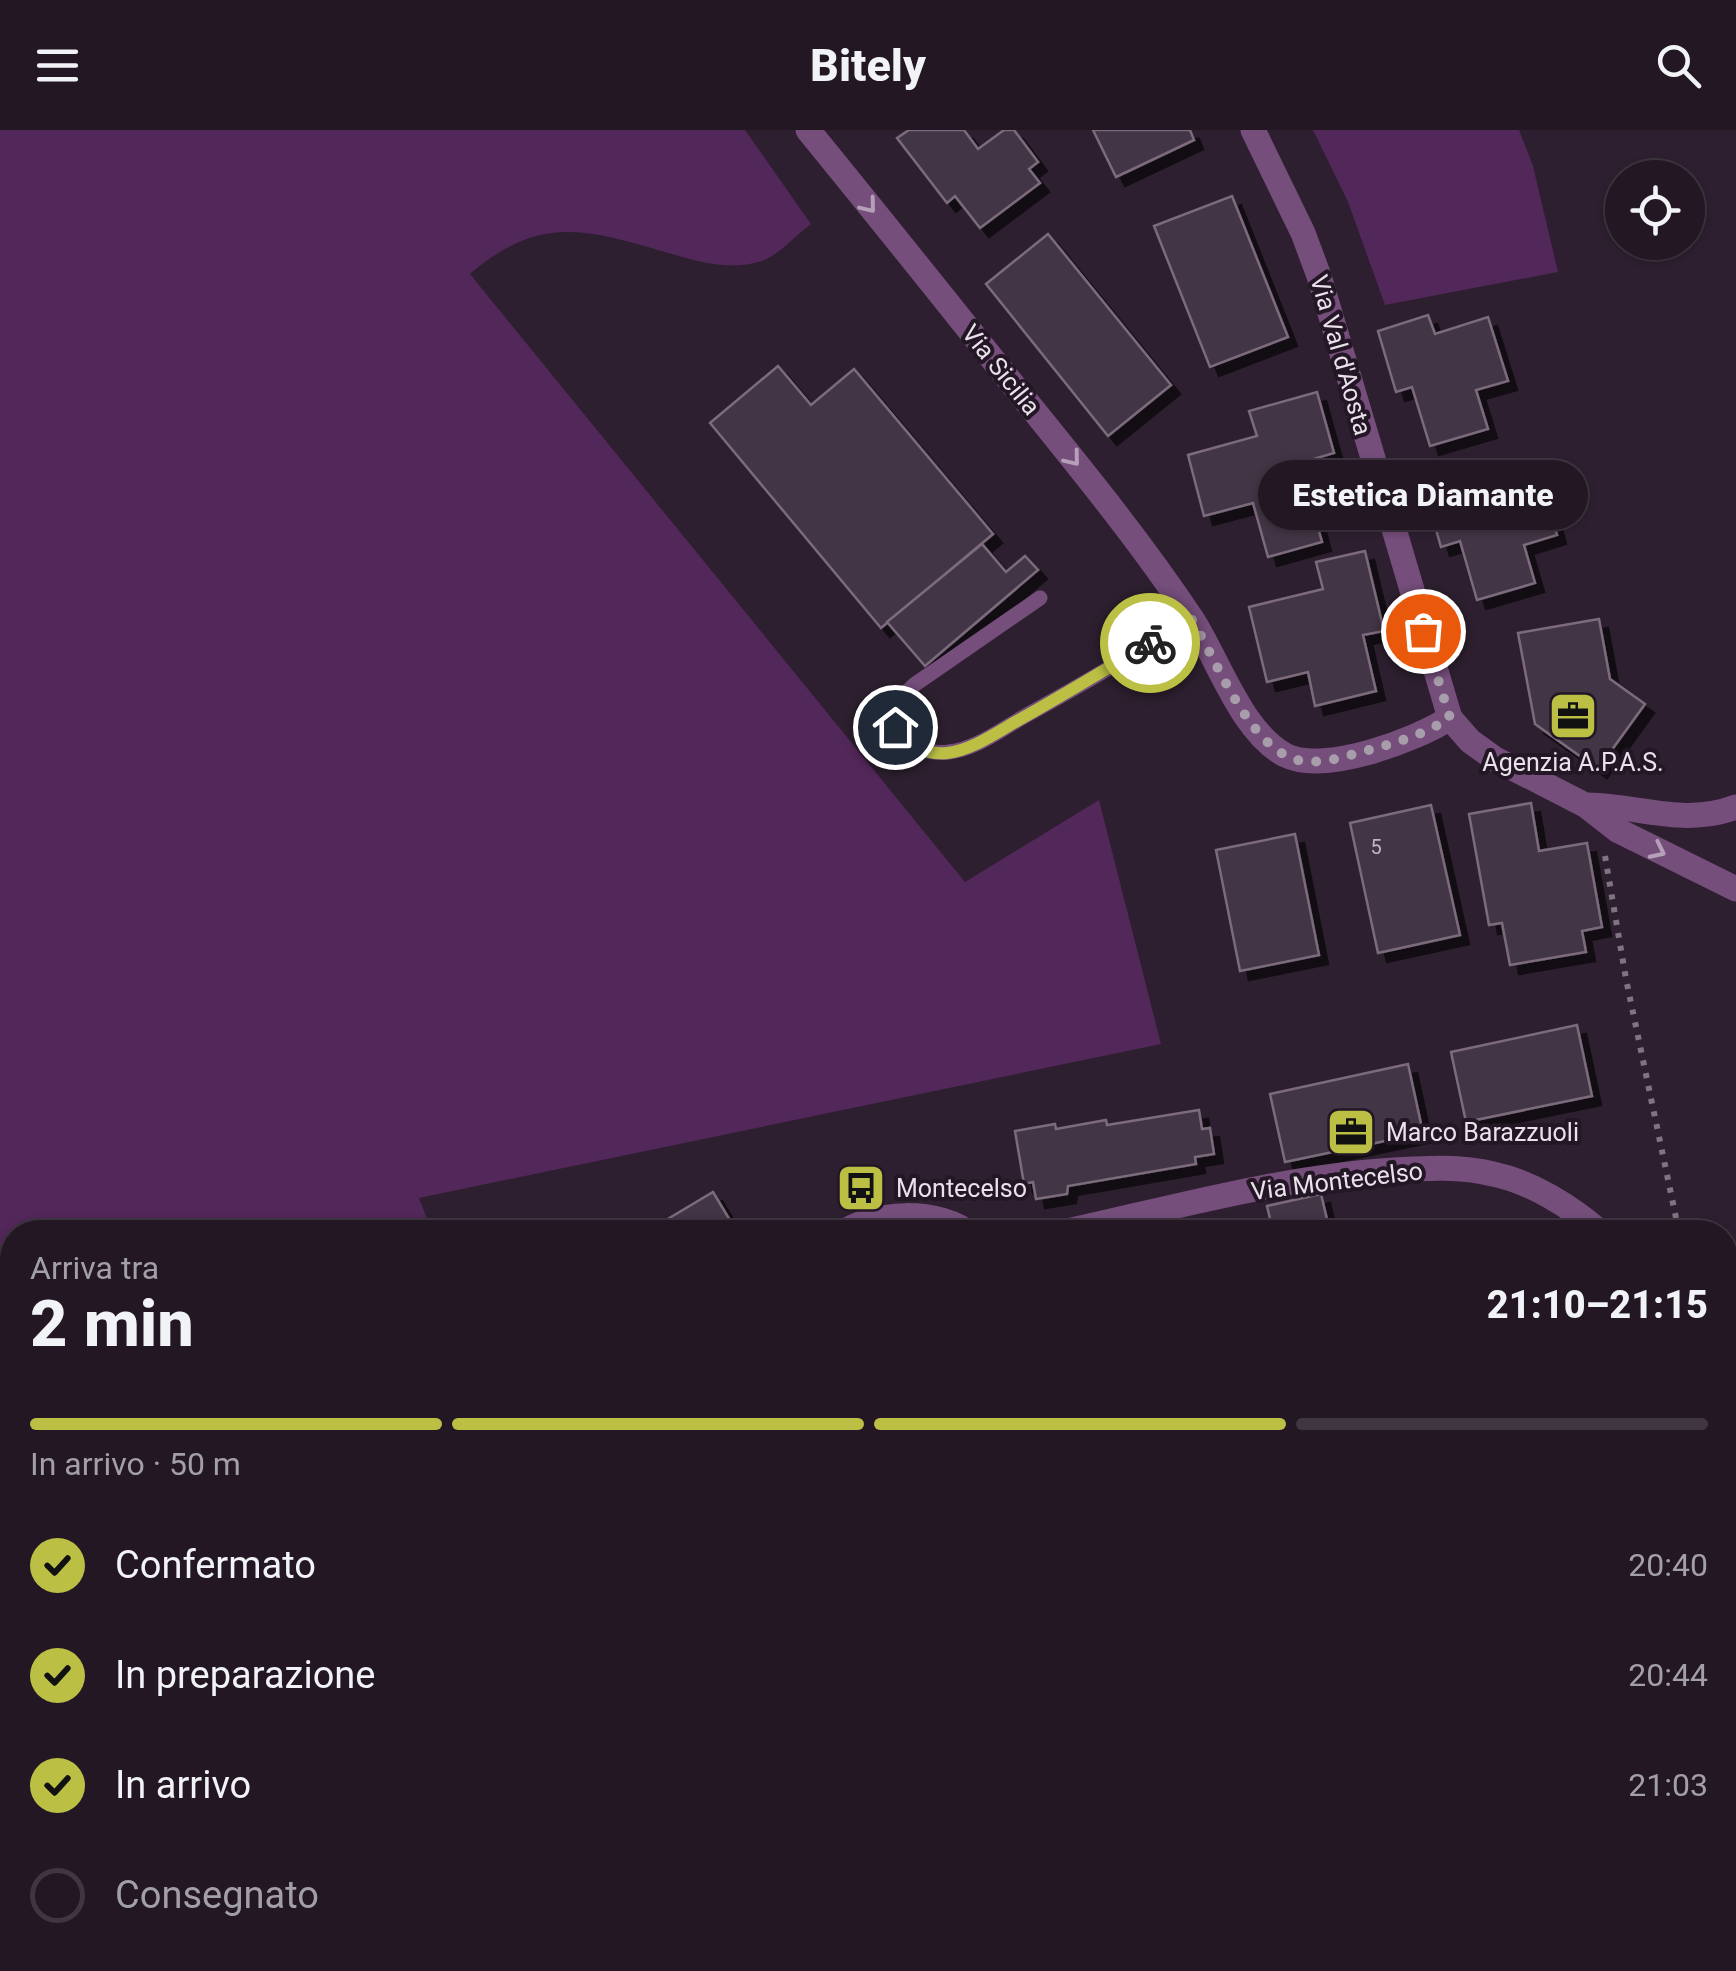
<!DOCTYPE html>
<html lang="it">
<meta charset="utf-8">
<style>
:root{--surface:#221723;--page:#2a202b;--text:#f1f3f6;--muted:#a29fa6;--line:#3f3641;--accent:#bbc045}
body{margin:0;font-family:Roboto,sans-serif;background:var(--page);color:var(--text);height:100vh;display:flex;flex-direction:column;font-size:38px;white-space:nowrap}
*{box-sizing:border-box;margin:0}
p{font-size:32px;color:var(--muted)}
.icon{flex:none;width:55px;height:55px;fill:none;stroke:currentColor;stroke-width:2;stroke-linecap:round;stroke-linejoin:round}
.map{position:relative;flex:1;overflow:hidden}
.details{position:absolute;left:0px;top:1090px;width:1738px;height:752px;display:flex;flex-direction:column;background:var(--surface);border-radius:40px 40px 0 0;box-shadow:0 2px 8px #0004,0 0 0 2px var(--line)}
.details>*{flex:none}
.fabs{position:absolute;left:1605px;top:30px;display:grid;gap:20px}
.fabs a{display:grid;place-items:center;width:100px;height:100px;border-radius:50%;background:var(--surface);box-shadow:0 2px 8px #0004,0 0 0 2px var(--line);font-size:50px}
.pin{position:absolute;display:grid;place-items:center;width:85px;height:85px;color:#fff;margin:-42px;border:5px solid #fff;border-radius:50%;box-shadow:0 2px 10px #0007}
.courier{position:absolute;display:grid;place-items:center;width:100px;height:100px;margin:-50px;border:8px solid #bbc045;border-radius:50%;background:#fff;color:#222;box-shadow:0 2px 12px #0007}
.bubble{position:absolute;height:70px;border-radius:35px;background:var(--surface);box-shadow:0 2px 8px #0004,0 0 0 2px var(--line);font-size:32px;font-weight:800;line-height:70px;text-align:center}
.overview em{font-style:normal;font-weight:800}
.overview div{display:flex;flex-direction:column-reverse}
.overview{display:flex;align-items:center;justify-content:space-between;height:170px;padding:0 30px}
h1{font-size:65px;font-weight:800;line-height:75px}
.bar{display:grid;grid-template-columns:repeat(4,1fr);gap:15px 10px;align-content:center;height:120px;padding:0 30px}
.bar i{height:12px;border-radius:8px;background:var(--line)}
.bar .selected{background:var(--accent)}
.bar p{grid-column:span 4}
ol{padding:0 30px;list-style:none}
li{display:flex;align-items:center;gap:30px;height:110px}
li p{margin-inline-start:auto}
li .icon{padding:10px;border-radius:50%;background:var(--accent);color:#111;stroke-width:4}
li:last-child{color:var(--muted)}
li i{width:55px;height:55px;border:5px solid var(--line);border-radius:50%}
header{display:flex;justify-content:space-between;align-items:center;height:130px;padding:0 30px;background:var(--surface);font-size:45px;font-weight:800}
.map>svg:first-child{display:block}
.green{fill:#522759}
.building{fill:#433445;stroke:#7b6a7d;stroke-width:2.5;filter:url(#shadow)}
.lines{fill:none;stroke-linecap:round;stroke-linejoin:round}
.path{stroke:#807482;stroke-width:6;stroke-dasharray:5 8;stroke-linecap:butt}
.service{stroke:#754e7b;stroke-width:15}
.minor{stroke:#754e7b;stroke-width:25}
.primary{stroke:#c473d2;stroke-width:25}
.oneway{stroke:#b69fb9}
.done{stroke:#a89daa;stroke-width:10;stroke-dasharray:0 18}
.route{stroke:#bbc045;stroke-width:12}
.labels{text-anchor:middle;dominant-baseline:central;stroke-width:8;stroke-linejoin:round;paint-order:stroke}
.number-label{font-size:20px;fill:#c1b6c2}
.street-label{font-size:25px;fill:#ebe1ec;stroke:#231625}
.poi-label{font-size:25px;fill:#ebe1ec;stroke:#231625;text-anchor:start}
</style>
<header><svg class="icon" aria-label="menu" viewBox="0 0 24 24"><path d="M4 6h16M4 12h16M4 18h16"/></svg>Bitely<svg class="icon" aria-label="search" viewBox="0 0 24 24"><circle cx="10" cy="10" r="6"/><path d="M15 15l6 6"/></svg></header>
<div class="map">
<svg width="1736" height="1841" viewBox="0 0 1736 1841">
<defs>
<filter id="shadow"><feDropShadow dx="9" dy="9" stdDeviation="0" flood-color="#0009"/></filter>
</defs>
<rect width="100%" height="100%" fill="#2d1f2f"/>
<!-- green -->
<g class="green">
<path d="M0 0H745L811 94C796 105 779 125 762 131 733 140 707 134 679 126 594 102 544 80 470 144L965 752 1099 670 1161 914 419 1068 432 1102H12V1305L0 1302Z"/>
<path d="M1313 0H1519L1533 36 1558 142 1385 175 1348 72Z"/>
</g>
<!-- building -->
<g class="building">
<path d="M909 0H964L978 19 1004 0H1014L1038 32 1029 39 1040 53 980 98 955 66 947 73 897 8Z"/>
<path d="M1093 0H1190L1194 10 1116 47Z"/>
<path d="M1232 66 1288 207 1210 237 1154 96Z"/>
<path d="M1048 104 1171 255 1108 306 986 154Z"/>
<path d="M1428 185 1435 204 1488 187 1508 251 1476 260 1488 299 1430 316 1412 257 1396 262 1378 201Z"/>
<path d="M778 236 811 275 854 239 993 404 881 498 710 293Z"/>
<path d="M1317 262 1334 323 1300 333 1322 412 1268 427 1253 373 1204 386 1188 325 1257 306 1249 281Z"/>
<path d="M1478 342 1483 361 1540 344 1557 405 1524 415 1535 453 1477 470 1460 411 1441 417 1424 358Z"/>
<path d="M982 414 1006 442 1025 426 1038 440 925 536 887 492Z"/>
<path d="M1365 421 1384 501 1363 505 1376 561 1315 576 1308 542 1267 552 1249 477 1323 459 1316 432Z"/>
<path d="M1599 489 1610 549 1645 574 1598 639 1535 594 1518 503Z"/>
<path d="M1531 673 1539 721 1587 713 1602 797 1582 801 1586 822 1510 835 1502 793 1489 795 1469 684Z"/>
<path d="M1431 675 1460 805 1378 823 1350 693Z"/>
<path d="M1295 704 1319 825 1240 841 1216 720Z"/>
<path d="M1577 895 1592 966 1466 992 1451 922Z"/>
<path d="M1408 934 1423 1003 1285 1032 1270 964Z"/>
<path d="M1199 980 1202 999 1210 998 1214 1024 1195 1027 1196 1034 1068 1056 1067 1064 1036 1069 1033 1052 1024 1054 1015 1001 1055 994 1056 999 1106 990 1107 995Z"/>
<path d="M713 1062 737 1102H646Z"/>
<path d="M1321 1064 1330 1102H1273L1267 1076Z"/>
<rect x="0" y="1570" width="12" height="110"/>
<path d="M1736 1762V1841H1644L1650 1830H1725V1788Z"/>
</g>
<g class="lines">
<!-- path -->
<path class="path" d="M1605 726 1626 849 1679 1102"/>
<!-- service -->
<g class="service">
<path d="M1040 468 914 555C898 570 888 583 900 605 914 617 930 625 949 622 976 619 1002 599 1025 586 1081 555 1138 523 1189 485"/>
<path d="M834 1102C871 1075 940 1072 976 1102"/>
<path d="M0 1337 12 1339"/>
<path d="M0 1519 12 1516"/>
<path d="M1193 1830 1195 1841"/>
</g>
<!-- minor -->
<g class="minor">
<path d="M808 0C880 88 951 177 1022 266 1081 339 1140 411 1192 489 1219 531 1241 601 1285 625 1324 645 1416 610 1450 588"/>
<path d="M1253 0 1303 103 1319 146 1450 588 1470 611 1495 629 1585 675 1617 700 1736 759"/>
<path d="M1585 675C1638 675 1684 697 1736 677"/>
<path d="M1063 1102C1172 1078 1282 1047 1394 1040 1427 1038 1461 1036 1493 1044 1532 1052 1571 1077 1600 1102"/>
<path d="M1725 1574 1736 1567"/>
<path d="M1635 1830 1639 1833 1641 1830"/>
</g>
<!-- primary -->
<path class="primary" d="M0 1833 26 1841"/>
</g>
<!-- one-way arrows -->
<defs><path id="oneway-chevron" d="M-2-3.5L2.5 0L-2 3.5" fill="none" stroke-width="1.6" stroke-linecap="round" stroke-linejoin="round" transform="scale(2.5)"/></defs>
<g class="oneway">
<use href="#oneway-chevron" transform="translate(869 76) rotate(51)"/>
<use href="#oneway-chevron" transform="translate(1073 329) rotate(51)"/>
<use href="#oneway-chevron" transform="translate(1658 721) rotate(26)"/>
</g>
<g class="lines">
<!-- done -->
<path class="done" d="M1150 513 1189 485C1215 526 1248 617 1297 630 1321 635 1343 627 1365 621 1396 613 1423 605 1450 588L1423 501"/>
<!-- route -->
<path class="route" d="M895 597C905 615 927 625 947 623 972 620 996 603 1017 591 1062 566 1106 539 1150 513"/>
</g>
<!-- icons -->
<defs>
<g id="office-square" transform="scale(2.5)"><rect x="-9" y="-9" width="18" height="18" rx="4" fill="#bbc045" stroke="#231625"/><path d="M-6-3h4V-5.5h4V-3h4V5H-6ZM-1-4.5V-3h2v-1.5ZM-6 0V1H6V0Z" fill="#111"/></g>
<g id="bus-square" transform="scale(2.5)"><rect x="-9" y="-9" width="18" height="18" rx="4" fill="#bbc045" stroke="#231625"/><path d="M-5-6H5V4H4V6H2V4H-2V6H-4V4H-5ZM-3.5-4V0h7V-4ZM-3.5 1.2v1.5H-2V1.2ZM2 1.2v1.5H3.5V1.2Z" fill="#111"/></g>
</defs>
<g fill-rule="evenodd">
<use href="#office-square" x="1573" y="586"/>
<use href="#office-square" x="1351" y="1002"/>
<use href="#bus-square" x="861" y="1058"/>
</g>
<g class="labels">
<!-- number labels -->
<g class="number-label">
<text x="1376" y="717">5</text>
</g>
<!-- street labels -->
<g class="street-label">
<text transform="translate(1341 225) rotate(74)">Via Val d'Aosta</text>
<text transform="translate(1001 240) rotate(51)">Via Sicilia</text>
<text transform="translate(1337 1051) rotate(-7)">Via Montecelso</text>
</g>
<!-- poi labels -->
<g class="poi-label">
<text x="1573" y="632" text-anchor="middle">Agenzia A.P.A.S.</text>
<text x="1386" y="1002">Marco Barazzuoli</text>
<text x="896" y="1058">Montecelso</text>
</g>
</g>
</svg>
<div class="fabs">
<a><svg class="icon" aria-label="locate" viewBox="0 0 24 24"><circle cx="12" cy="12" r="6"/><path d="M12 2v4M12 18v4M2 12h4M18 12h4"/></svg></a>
</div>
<div class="pin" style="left:1423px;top:501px;background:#ea580c"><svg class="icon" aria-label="bag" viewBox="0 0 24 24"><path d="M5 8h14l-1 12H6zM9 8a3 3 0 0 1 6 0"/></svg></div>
<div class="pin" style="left:895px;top:597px;background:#1f2937"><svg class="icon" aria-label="home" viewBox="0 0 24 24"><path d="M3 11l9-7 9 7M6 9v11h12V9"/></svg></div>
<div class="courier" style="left:1150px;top:513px"><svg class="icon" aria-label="bike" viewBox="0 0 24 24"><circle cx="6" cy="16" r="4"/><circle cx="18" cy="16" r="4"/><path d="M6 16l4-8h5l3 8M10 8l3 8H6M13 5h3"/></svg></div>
<div class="bubble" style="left:1258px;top:330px;width:330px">Estetica Diamante</div>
<section class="details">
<div class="overview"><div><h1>2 min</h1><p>Arriva tra</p></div><em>21:10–21:15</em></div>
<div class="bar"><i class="selected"></i><i class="selected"></i><i class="selected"></i><i></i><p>In arrivo · 50 m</p></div>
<ol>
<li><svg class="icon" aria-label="check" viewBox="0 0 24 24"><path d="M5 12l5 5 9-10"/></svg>Confermato<p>20:40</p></li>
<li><svg class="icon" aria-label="check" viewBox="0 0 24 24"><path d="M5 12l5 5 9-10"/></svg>In preparazione<p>20:44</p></li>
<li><svg class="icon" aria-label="check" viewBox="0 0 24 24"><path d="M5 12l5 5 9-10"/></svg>In arrivo<p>21:03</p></li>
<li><i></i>Consegnato</li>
</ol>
</section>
</div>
